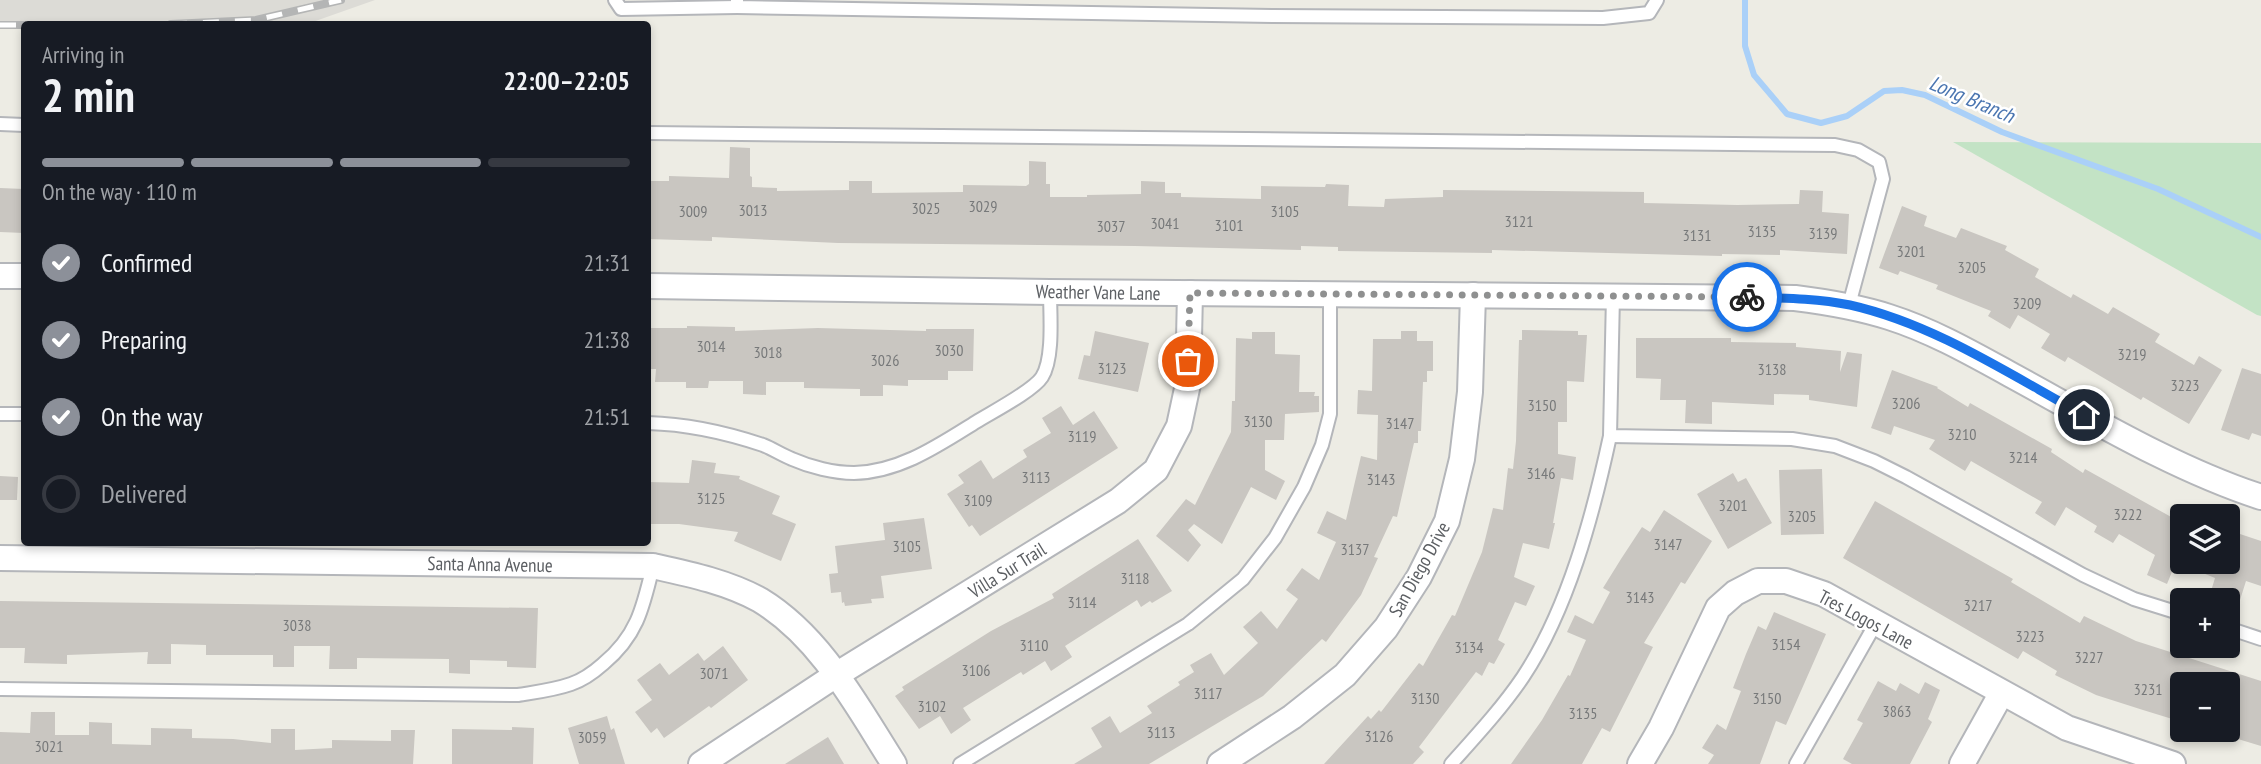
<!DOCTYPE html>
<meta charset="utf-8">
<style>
:root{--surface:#171b24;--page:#20242c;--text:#f1f3f6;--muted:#9ea1a6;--line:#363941;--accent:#8c9099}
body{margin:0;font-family:"PT Sans Narrow",sans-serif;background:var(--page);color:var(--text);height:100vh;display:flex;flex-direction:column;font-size:26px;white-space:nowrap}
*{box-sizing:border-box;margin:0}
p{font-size:23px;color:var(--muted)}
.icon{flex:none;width:38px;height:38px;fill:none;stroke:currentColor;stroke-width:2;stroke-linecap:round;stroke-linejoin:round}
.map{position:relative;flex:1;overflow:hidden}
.details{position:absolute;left:21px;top:21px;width:630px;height:525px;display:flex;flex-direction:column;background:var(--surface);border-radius:7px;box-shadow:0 4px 10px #0003}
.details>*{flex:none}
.fabs{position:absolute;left:2170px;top:504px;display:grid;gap:14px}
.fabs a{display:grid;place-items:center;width:70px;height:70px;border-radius:7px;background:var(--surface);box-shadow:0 4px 10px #0003;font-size:35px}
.pin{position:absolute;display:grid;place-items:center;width:60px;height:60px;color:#fff;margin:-30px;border:4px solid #fff;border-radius:50%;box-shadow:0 2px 7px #0007}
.courier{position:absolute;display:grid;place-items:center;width:70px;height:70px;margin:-35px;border:5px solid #1a73e8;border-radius:50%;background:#fff;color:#222;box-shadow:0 2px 9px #0007}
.head em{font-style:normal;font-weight:700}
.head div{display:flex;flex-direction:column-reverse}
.head{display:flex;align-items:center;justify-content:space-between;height:119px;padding:0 21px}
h1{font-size:46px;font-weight:700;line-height:52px}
.bar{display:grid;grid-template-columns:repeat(4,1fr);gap:10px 7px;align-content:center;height:84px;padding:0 21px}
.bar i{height:9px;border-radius:5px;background:var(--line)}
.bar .on{background:var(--accent)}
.bar p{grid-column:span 4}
ol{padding:0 21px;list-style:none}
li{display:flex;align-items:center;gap:21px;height:77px}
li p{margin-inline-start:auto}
li .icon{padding:7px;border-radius:50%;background:var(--accent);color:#fff;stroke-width:4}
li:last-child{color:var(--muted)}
li i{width:38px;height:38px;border:4px solid var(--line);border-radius:50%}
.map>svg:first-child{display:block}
.industrial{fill:#dcdbd6}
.green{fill:#c3e3c5}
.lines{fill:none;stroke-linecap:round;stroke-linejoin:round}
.stream{stroke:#aad0f8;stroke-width:6}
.building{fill:#c9c6c1}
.service-casing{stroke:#b4b6ba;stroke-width:16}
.minor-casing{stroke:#b4b6ba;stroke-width:28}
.service{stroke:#fff;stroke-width:12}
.minor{stroke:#fff;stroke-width:24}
.rail-casing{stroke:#b4b5b5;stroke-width:8}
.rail{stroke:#fff;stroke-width:5;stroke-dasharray:16;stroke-linecap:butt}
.done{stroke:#8f9090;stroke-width:7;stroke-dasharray:0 12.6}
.route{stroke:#1a73e8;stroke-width:9}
.labels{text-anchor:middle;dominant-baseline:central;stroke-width:5;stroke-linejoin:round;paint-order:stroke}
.number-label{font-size:16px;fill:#77797a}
.street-label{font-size:19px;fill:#5c5f63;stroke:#fff}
.water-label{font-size:21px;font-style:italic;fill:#4b76b1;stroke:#fff}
</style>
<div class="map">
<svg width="2261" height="764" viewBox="0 0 2261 764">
<rect width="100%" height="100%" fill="#edece4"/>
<!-- industrial -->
<path class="industrial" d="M0 0H375L307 24H24V29L0 28Z"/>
<!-- green -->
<path class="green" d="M1953 142 2261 143V316L2257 315Z"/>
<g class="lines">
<!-- stream -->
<path class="stream" d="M1745 0V46L1754 75 1787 114 1821 123 1847 116 1884 91 1902 90 1925 95 2002 132 2158 189 2261 237"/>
</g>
<!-- building -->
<g class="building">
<path d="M730 147 750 148V176L752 177V187L777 188V191L849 190V181H872V193L963 192V185L1026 186 1029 184V161L1046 162V184H1050V197H1087V195L1141 194V181L1165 182V193H1181V197L1261 199V186L1325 187 1326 184 1349 185 1348 206 1384 207 1385 199 1443 197V190L1644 192V203L1737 205 1799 204 1800 190 1823 191 1822 212 1849 214 1847 254 1780 250V255L1722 254V256L1492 250V253L1338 251V247L1301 246V250L1135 246 838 243 712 237V241L648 239V181H669V176L729 178Z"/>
<path d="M0 188 24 189V233L0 232Z"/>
<path d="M1902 206 1927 216 1924 226 1956 238 1961 228 2007 246 2005 250 2039 269 2035 277 2071 298 2073 294 2108 314 2113 307 2160 334 2155 342 2194 365 2199 356 2222 370 2189 424 2143 397 2141 400 2068 357 2065 362 2041 348 2050 334 2018 315 2010 329 1988 316 1991 311 1936 289 1938 285 1900 271 1898 275 1879 268Z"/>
<path d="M687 326 735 327V331L818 328 926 331V329H974L973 371H948V380H908V386L883 385V396H860V389L804 388V382H766V395L743 394V381H709L708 388H686V382H655L656 369H648V328H687Z"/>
<path d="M1522 330 1578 331V335H1587L1584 382 1567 381V422H1558V454L1576 457 1573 480 1561 478 1553 523H1555L1549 549 1523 543 1514 577 1535 586 1526 606 1515 602 1498 640 1505 644 1494 664 1489 662 1482 676 1476 672 1419 747 1424 752 1413 764H1324L1368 716 1371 719 1379 710 1381 712 1419 663 1423 666 1452 615 1455 616 1482 552 1493 508 1503 510 1508 468 1513 469 1516 441 1519 340H1522Z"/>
<path d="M1095 331 1149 343 1138 392 1078 379 1084 355 1090 356Z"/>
<path d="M1401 331H1417V341H1433V371H1427V382H1423L1421 431H1418V443H1414L1397 517 1393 516 1374 557 1378 558 1361 595 1326 642 1322 639 1263 696 1149 764H1074L1102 747 1091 728 1110 716 1120 733 1152 713 1147 706 1180 685 1178 682 1194 672 1190 665 1211 653 1224 675 1258 643 1243 627 1261 611 1277 629 1298 599 1286 590 1302 568 1319 580 1336 542 1317 533 1327 511 1346 520 1361 456 1377 460 1378 415 1357 414 1358 390 1372 391 1373 339H1401Z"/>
<path d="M1252 332H1275V354L1300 355 1299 392H1315L1314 396H1319V412L1285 414 1284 440H1265V470L1285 481 1276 500 1251 487 1222 544 1194 524 1188 530 1201 545 1188 562 1156 536 1186 499 1195 505 1231 432 1232 401H1235L1236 338 1252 339Z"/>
<path d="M1636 338H1731V342L1796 343V347L1841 351 1840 372 1847 352 1862 354 1857 407 1809 400V395L1774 394V405L1712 402V424L1685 423 1686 400H1660L1661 379 1636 378Z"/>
<path d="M2242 368 2261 374V436L2252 433 2249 440 2221 430Z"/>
<path d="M1892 370 1938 387 1937 388 1968 407 1970 403 2052 449 2051 452 2083 473 2085 469 2182 523V562H2228V542L2231 531 2261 541V586L2246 581 2240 600 2211 591 2215 578 2176 562 2167 584 2147 575 2155 555 2119 534 2113 543 2094 532 2097 526 2066 507 2055 526 2035 513 2042 502 1971 461 1965 471 1929 449 1935 440 1894 426 1891 435 1871 428Z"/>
<path d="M1061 406 1073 425 1094 411 1118 448 980 536 972 525 969 527 947 494 964 483 958 475 981 460 993 479 1027 457 1023 450 1051 433 1042 418Z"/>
<path d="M692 460 716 463 714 473 740 476 739 479 780 496 772 514 796 524 781 561 734 541 738 532 679 524H648V482L689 483Z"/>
<path d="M1822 469 1824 534 1781 535 1779 470Z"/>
<path d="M1733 473 1738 482 1746 478 1772 523 1728 549 1697 494Z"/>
<path d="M0 476 18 477 17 500H0Z"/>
<path d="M1875 501 2013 579 2011 582 2080 623 2084 616 2136 641 2261 681V746L2228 736V684H2182V722L2143 710 2096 695 2055 675 2057 671 2023 651 2018 659 1843 558Z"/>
<path d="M1664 510 1712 541 1685 584 1681 582 1644 643 1653 647 1610 732 1602 728 1582 764H1511L1542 720 1568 675 1570 676 1586 640 1567 632 1575 615 1593 624 1610 592 1603 588 1621 559 1642 527 1650 532Z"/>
<path d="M924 518 932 569 881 576 884 598 871 599 872 603 845 606 844 602 842 603 841 592 831 593 829 574 838 573 835 546 885 540 883 523Z"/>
<path d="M1138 539 1172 591 1152 603 1150 601 1141 607 1137 600 1065 646 1072 657 1051 671 1045 661 1023 675 1021 672 963 708 971 720 951 734 940 716 919 729 895 696 904 690 902 687 991 631 1054 598 1052 594Z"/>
<path d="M0 601 538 608 536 668 507 667V661L470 660V674L449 673V659L357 658V669H329L330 646H294V667H273V655H206V645L171 644V664H147L148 652 67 655V664L24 663 25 648H0Z"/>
<path d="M1774 612 1826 634 1786 725 1776 721 1760 764H1708L1714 755 1702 748 1717 724 1726 730 1741 691 1733 688 1746 654 1758 626 1766 630Z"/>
<path d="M723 646 748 680 711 708 709 706 664 738 657 728 651 733 635 712 652 700 637 680 660 663 669 675 698 653 704 661Z"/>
<path d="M1878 681 1896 691 1900 683 1919 694 1925 682 1940 690 1928 719 1932 722 1910 764H1852L1843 759 1863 723 1857 720Z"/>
<path d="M31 712H55V735H89V722L112 723V744L151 745V728L192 729V738L233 739 271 743V729H295V750L332 748V740L391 741V730H415L413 764H0V732L30 733Z"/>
<path d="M607 716 611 730 614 728 625 764H579L568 728Z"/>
<path d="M512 727 534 728 533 764H452V729L512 730Z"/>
<path d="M828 737 844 764H785Z"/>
</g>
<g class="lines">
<!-- service casing -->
<g class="service-casing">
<g id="service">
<path d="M615 0 621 9 737 7"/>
<path d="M737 0V7L1274 16 1603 18 1649 13 1657 0"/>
<path d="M0 124 24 125"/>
<path d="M648 133 1835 145 1858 150 1879 162 1883 179 1849 305"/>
<path d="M1613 295 1610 436 1792 439 1835 446 1874 461 1906 477 2083 575 2134 599 2182 614"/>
<path d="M0 414H24"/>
<path d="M648 423C686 424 727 433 763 445 773 449 782 455 792 459 810 467 834 473 854 473 900 472 939 445 976 422 992 412 1033 391 1042 377 1054 358 1050 314 1050 292"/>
<path d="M2228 628 2261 639"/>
<path d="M0 689 518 695C536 692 554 690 571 684 583 680 594 672 603 664 637 636 643 608 653 566"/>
<path d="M960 764 1188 624 1243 579 1275 538 1304 487 1322 445 1330 414V294"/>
<path d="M1451 764C1476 736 1502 708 1523 677 1568 609 1593 515 1610 436"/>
<path d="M1796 764 1876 623"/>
</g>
</g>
<!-- minor casing -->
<g class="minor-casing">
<g id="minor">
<path d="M0 276H24"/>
<path d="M648 286 1050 292 1795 298C1827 302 1858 307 1889 317 1933 331 1973 354 2013 376 2092 419 2175 469 2261 497"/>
<path d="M0 558 653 566C689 574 727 582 760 600 821 637 857 706 894 764"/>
<path d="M701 764 836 675 1118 501 1156 470 1179 426 1188 384 1190 293"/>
<path d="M1220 764 1292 717 1345 675 1386 628 1419 577 1447 521 1462 459 1470 392 1473 295"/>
<path d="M1640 764 1661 728 1718 608 1735 593 1758 581H1786L1824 594 2067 728 2173 764"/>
<path d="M1962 764 2001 694"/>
</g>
</g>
<!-- service -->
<use href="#service" class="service"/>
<!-- minor -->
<use href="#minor" class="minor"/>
<!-- rail casing -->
<g class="rail-casing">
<g id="rail">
<path d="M171 24 256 20 341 0"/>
<path d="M0 25H24"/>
</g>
</g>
<!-- rail -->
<use href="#rail" class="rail"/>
</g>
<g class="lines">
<!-- done -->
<path class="done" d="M1188 361 1190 293 1747 297"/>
<!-- route -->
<path class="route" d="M1747 297C1781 298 1816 298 1850 305 1934 324 2009 374 2084 415"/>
</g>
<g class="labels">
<!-- number labels -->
<g class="number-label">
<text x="983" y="206">3029</text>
<text x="926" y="208">3025</text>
<text x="753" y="210">3013</text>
<text x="693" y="211">3009</text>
<text x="1285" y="211">3105</text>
<text x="1519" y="221">3121</text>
<text x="1165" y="223">3041</text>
<text x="1229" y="225">3101</text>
<text x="1111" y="226">3037</text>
<text x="1762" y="231">3135</text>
<text x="1823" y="233">3139</text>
<text x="1697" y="235">3131</text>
<text x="1911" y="251">3201</text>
<text x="1972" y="267">3205</text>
<text x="2027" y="303">3209</text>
<text x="711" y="346">3014</text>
<text x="949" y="350">3030</text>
<text x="768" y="352">3018</text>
<text x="2132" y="354">3219</text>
<text x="885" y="360">3026</text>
<text x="1112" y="368">3123</text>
<text x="1772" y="369">3138</text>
<text x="2185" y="385">3223</text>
<text x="1906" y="403">3206</text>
<text x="1542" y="405">3150</text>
<text x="1258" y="421">3130</text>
<text x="1400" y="423">3147</text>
<text x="1962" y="434">3210</text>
<text x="1082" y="436">3119</text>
<text x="2023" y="457">3214</text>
<text x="1541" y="473">3146</text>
<text x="1036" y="477">3113</text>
<text x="1381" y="479">3143</text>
<text x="711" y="498">3125</text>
<text x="978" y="500">3109</text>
<text x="1733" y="505">3201</text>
<text x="2128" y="514">3222</text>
<text x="1802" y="516">3205</text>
<text x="1668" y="544">3147</text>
<text x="907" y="546">3105</text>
<text x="1355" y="549">3137</text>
<text x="1135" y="578">3118</text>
<text x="1640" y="597">3143</text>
<text x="1082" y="602">3114</text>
<text x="1978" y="605">3217</text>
<text x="297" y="625">3038</text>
<text x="2030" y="636">3223</text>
<text x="1786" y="644">3154</text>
<text x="1034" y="645">3110</text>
<text x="1469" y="647">3134</text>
<text x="2089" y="657">3227</text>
<text x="976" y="670">3106</text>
<text x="714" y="673">3071</text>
<text x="2148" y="689">3231</text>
<text x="1208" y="693">3117</text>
<text x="1425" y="698">3130</text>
<text x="1767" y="698">3150</text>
<text x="932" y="706">3102</text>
<text x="1897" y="711">3863</text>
<text x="1583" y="713">3135</text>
<text x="1161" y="732">3113</text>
<text x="1379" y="736">3126</text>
<text x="592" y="737">3059</text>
<text x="49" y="746">3021</text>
</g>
<!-- street labels -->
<g class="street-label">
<text transform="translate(1098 292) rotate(1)">Weather Vane Lane</text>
<text transform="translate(490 564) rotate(1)">Santa Anna Avenue</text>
<text transform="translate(1419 569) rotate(-61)">San Diego Drive</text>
<text transform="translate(1007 570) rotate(-32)">Villa Sur Trail</text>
<text transform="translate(1866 619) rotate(28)">Tres Logos Lane</text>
</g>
<!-- water labels -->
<g class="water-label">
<text transform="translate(1972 99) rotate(23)">Long Branch</text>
</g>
</g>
</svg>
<div class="fabs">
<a><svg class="icon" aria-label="layers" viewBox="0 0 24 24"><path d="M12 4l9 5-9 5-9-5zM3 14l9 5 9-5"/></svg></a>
<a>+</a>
<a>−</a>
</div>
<div class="pin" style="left:1188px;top:361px;background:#ea580c"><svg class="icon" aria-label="bag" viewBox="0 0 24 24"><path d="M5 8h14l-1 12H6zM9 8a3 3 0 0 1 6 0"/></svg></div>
<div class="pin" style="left:2084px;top:415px;background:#1f2937"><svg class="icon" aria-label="home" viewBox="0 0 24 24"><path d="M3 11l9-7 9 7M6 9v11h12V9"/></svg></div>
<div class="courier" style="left:1747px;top:297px"><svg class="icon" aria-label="bike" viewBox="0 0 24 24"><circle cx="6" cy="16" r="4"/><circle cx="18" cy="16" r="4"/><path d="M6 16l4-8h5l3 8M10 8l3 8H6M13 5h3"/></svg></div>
<section class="details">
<div class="head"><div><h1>2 min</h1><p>Arriving in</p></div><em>22:00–22:05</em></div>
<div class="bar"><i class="on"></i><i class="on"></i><i class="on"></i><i></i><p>On the way · 110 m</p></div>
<ol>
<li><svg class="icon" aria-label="check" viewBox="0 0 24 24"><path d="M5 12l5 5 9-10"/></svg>Confirmed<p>21:31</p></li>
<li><svg class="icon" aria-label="check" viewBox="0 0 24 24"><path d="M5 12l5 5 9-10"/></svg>Preparing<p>21:38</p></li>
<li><svg class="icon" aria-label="check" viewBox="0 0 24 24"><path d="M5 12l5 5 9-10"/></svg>On the way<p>21:51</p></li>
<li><i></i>Delivered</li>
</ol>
</section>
</div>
